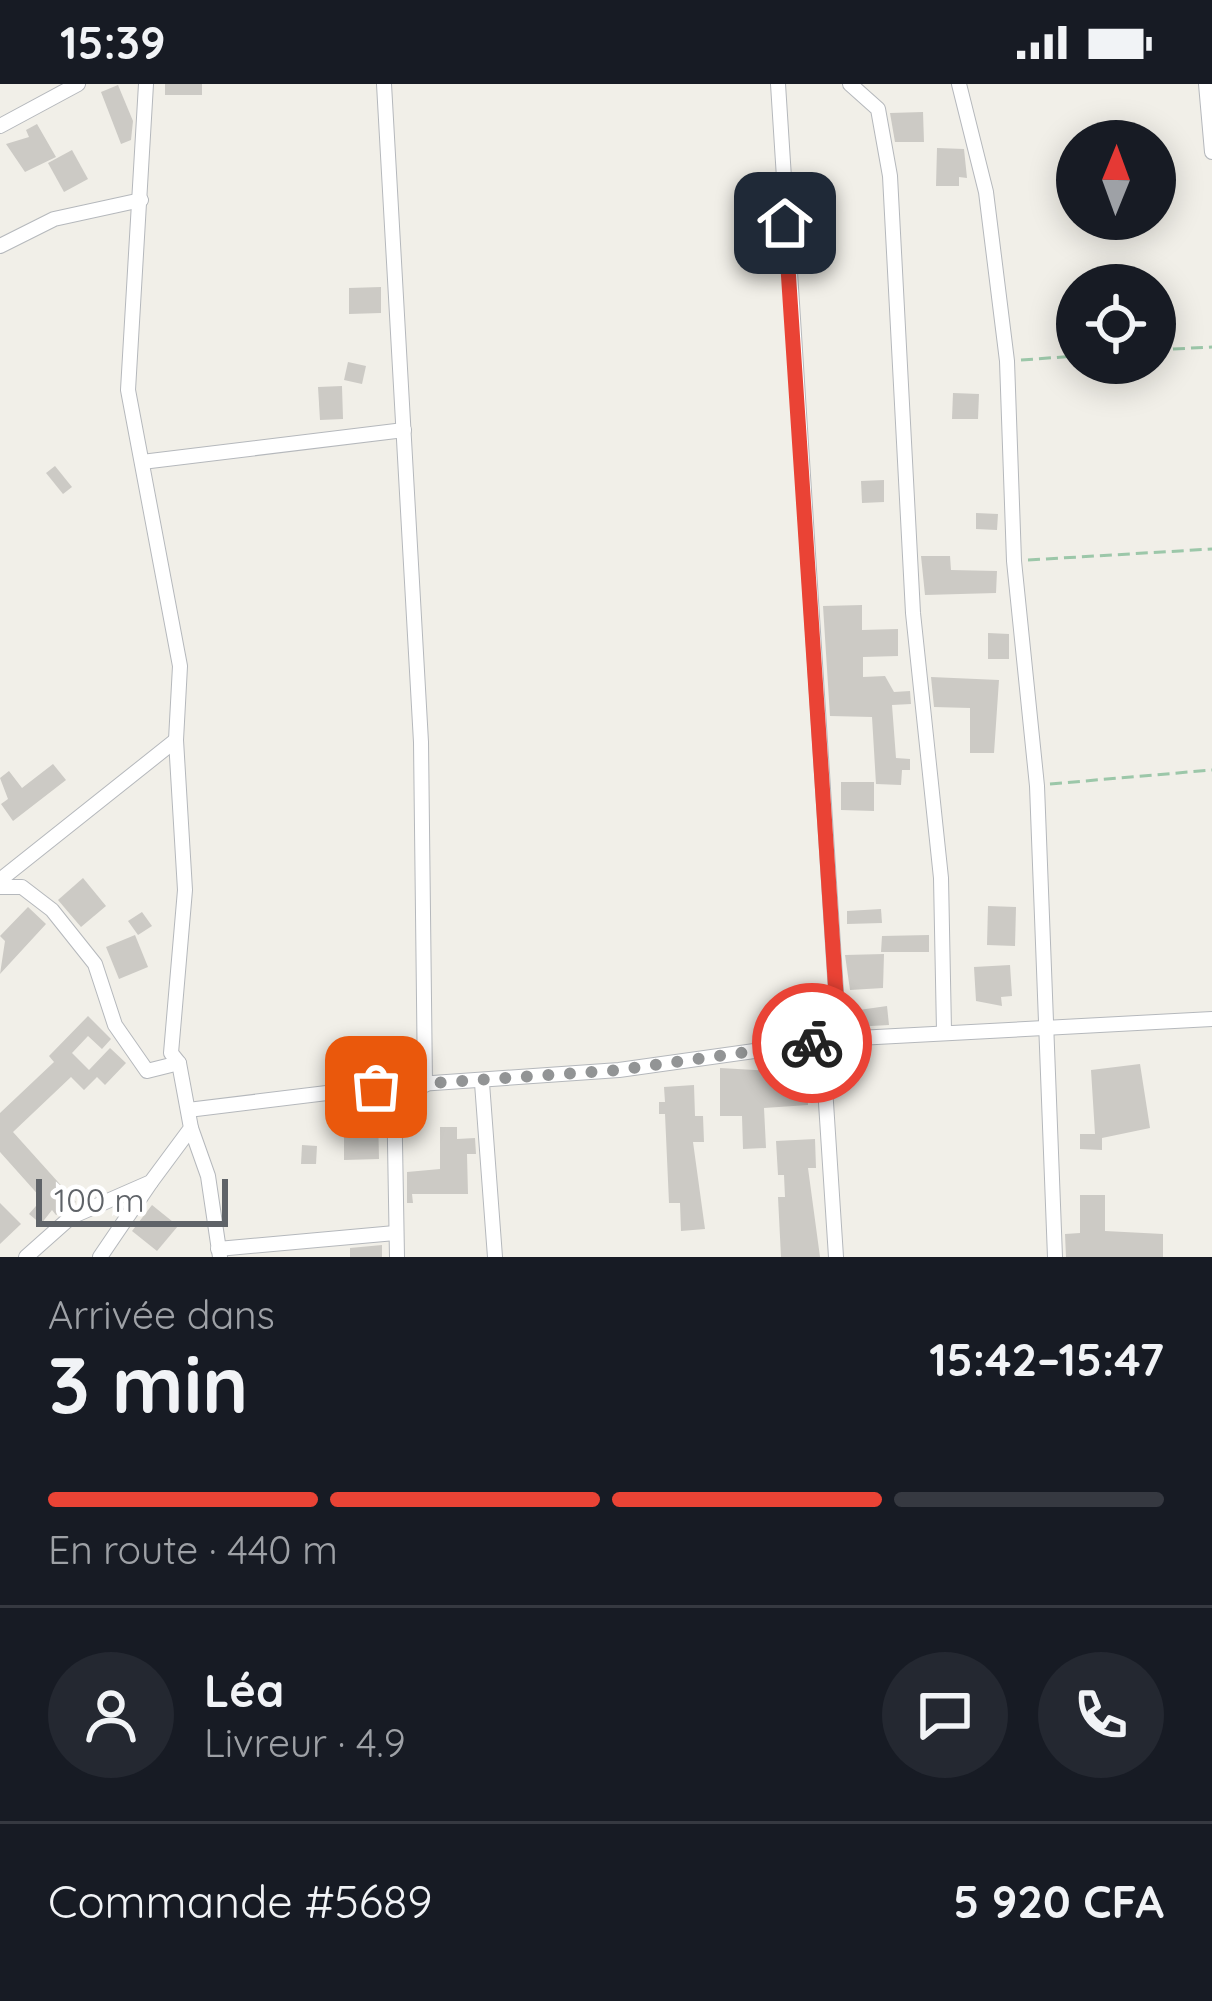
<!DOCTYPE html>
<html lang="fr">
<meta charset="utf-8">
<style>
:root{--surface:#171b24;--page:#242831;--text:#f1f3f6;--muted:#9ea1a6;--line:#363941;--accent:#ea4335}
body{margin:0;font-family:Quicksand,sans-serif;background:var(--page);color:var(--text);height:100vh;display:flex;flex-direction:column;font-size:45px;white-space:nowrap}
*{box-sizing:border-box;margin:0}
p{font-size:39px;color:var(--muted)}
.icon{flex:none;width:66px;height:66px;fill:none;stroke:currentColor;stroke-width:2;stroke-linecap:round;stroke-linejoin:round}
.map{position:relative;height:1173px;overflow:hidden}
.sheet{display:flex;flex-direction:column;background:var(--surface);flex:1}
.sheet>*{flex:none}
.needle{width:78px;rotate:1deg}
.tools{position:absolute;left:1056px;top:36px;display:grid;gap:24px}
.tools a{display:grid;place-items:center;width:120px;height:120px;border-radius:50%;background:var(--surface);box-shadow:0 6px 30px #0003;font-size:60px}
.scale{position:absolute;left:36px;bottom:30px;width:192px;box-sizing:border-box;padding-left:12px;border:6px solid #5f6368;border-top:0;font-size:33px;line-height:42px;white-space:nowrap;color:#5f6368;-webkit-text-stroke:9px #fff;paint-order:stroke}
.pin{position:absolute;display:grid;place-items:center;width:102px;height:102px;color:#fff;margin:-51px;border-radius:24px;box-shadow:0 6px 18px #0006}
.courier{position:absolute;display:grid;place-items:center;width:120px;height:120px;margin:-60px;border:9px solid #ea4335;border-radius:50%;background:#fff;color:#222;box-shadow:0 3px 15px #0007}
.head em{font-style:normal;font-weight:700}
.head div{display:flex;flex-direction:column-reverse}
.head{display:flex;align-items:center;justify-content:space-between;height:204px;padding:0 48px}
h1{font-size:78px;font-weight:700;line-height:90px}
.bar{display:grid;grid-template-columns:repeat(4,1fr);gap:18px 12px;align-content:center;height:144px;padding:0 48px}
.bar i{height:15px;border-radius:9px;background:var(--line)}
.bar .on{background:var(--accent)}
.bar p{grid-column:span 4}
.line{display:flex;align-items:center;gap:30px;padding:0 48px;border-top:3px solid var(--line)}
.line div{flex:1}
.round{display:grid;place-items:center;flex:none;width:126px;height:126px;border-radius:63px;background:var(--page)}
.status{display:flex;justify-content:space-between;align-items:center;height:84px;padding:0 60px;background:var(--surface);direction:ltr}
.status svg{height:33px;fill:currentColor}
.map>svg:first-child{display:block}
.building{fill:#cccac5}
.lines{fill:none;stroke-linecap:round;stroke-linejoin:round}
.street-casing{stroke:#b5b8bc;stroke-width:16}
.path{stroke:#9cc7a9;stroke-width:3;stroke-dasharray:12 6;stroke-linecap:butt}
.street{stroke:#fff;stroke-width:14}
.done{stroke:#929495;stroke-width:12;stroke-dasharray:0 21.6}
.route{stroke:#ea4335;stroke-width:15}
</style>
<div class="status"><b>15:39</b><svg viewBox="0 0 49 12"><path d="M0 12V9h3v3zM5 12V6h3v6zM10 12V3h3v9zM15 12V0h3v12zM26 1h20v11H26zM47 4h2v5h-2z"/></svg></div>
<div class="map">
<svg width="1212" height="1173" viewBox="0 0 1212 1173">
<rect width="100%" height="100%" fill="#f1efe8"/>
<!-- building -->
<g class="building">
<rect x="165" y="0" width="37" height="11"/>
<path d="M118 1 133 37 131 56 121 60 101 8Z"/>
<path d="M923 28 924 58H895L890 29Z"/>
<path d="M37 40 56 73 25 88 6 60 29 53 26 46Z"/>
<path d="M937 64 964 65 967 94 959 93V102H936Z"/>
<path d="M72 66 88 95 64 108 48 79Z"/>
<path d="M381 203V229L349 230V204Z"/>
<path d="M348 278 366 282 362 300 344 296Z"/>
<path d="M342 302 343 335 320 336 318 303Z"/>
<path d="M953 309 979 310 978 335H952Z"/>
<path d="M55 382 72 403 63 410 46 389Z"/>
<path d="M884 396V418L862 419 861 397Z"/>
<path d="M976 429 998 430 997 446 976 445Z"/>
<path d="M921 472H950L951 486 997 487 996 509 925 511Z"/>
<path d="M862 521V546L898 545V572L863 573V593L885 592 894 608 910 607 911 620 892 621 896 674 910 675V686H902L901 701 876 700 872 633 830 632 823 522Z"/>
<path d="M988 549 1009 550V575H988Z"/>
<path d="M931 593 999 596 994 669H970V624L934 623Z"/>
<path d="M53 680 66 696 13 737 1 720 8 715 0 694 9 687 22 704Z"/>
<path d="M841 698H874V727L841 726Z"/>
<path d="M83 794 106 822 81 843 58 816Z"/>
<path d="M988 822 1016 823 1015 862 987 861Z"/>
<path d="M28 823 46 840 0 890 5 857 0 852Z"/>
<path d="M881 825 882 839 847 840V827Z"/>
<path d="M142 828 152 842 138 851 128 837Z"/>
<path d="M135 851 148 883 119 895 106 863Z"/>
<path d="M929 851V868H881L882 852Z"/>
<path d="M884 870 883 904 850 906 845 871Z"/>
<path d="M1010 881 1012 912 1001 913 1002 922 976 917 974 883Z"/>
<path d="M887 922 889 941 854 943 852 927Z"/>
<path d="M88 932 111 955 102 965 88 952 72 969 89 986 110 964 126 979 105 1001 97 993 84 1006 71 993 13 1048 76 1118 56 1131 52 1126 41 1140 29 1130 42 1115 0 1068V1029L54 978 49 972Z"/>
<path d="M1140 980 1150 1044 1102 1054V1066L1080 1065V1050H1095L1091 986Z"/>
<path d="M720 984 807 989 808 1021 764 1024 766 1064 743 1065 742 1032H720Z"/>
<path d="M694 1001 695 1032H703L704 1058H693L705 1145 681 1147 680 1119H669L665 1030H659V1018H665L664 1003Z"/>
<path d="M378 1032 379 1075 344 1076V1033Z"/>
<path d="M440 1043H457V1055L475 1054 476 1070H467L468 1110H412L413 1119H407V1088L440 1085Z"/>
<path d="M815 1055 816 1084H808L820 1173H781L778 1113H785L784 1091H778L776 1057Z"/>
<path d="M302 1061 317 1062 316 1080H301Z"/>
<path d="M1080 1111H1105V1147L1163 1150V1173H1066L1065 1150 1080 1149Z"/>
<path d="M0 1119 21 1140 0 1160Z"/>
<path d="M152 1121 178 1142 157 1167 132 1147Z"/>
<path d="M382 1161V1173H350V1164Z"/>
</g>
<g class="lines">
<!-- street casing -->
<g class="street-casing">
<g id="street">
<path d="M384 0 421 658 425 1001"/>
<path d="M778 0 839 955"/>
<path d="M850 0 878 25 890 92 913 529 941 794 944 947"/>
<path d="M959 0 986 108 1007 277 1014 477 1037 702 1055 1173"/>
<path d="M1206 0 1212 68"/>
<path d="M0 42 78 0"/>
<path d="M0 162 54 135 141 116"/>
<path d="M142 378 404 346"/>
<path d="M0 796 176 656"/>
<path d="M0 803H22L52 826 95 880 115 941 147 987 179 979"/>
<path d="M822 957 836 1173"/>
<path d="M482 999 495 1173"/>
<path d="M394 1002 397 1173"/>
<path d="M188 1026 376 1003 619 986 839 955 1212 935"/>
<path d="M191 1044 208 1092 220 1173"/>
<path d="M218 1165 395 1149"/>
<path d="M26 1173 71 1133 151 1098 191 1044 179 979 171 969 185 806 176 656 180 582 128 306 146 0"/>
<path d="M100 1173 151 1098"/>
</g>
</g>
<!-- path -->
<g class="path">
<path d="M1155 266 1212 263"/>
<path d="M1021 276 1077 272"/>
<path d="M1028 476 1212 465"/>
<path d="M1050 700 1212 686"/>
</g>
<!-- street -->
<use href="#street" class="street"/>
</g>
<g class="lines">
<!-- done -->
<path class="done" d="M376 1003 619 986 812 959"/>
<!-- route -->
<path class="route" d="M785 139 839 955 812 959"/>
</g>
</svg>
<div class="tools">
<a><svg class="needle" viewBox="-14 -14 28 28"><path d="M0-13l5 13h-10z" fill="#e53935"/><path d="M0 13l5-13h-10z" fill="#9ea1a6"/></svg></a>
<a><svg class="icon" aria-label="locate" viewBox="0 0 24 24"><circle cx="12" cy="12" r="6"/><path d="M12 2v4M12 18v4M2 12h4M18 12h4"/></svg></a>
</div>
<div class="scale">100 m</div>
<div class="pin" style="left:376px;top:1003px;background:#ea580c"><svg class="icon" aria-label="bag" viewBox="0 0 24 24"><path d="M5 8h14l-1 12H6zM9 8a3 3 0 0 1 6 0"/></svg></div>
<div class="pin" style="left:785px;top:139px;background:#1f2937"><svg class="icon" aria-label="home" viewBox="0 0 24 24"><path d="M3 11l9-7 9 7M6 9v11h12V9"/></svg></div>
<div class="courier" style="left:812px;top:959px"><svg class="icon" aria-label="bike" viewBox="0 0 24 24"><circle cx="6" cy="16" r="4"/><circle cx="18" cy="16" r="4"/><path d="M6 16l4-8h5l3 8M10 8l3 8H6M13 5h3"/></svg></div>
</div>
<section class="sheet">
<div class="head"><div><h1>3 min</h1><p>Arrivée dans</p></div><em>15:42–15:47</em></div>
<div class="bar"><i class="on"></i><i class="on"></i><i class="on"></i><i></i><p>En route · 440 m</p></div>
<div class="line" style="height:216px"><a class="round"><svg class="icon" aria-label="person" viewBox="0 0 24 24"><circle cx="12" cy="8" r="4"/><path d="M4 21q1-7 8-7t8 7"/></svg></a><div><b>Léa</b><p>Livreur · 4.9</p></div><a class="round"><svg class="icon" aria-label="chat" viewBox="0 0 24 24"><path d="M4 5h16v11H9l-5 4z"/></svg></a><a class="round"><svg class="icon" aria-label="phone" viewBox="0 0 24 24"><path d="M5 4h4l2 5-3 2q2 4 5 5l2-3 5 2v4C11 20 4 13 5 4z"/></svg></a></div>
<div class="line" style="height:156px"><div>Commande #5689</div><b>5 920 CFA</b></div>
</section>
